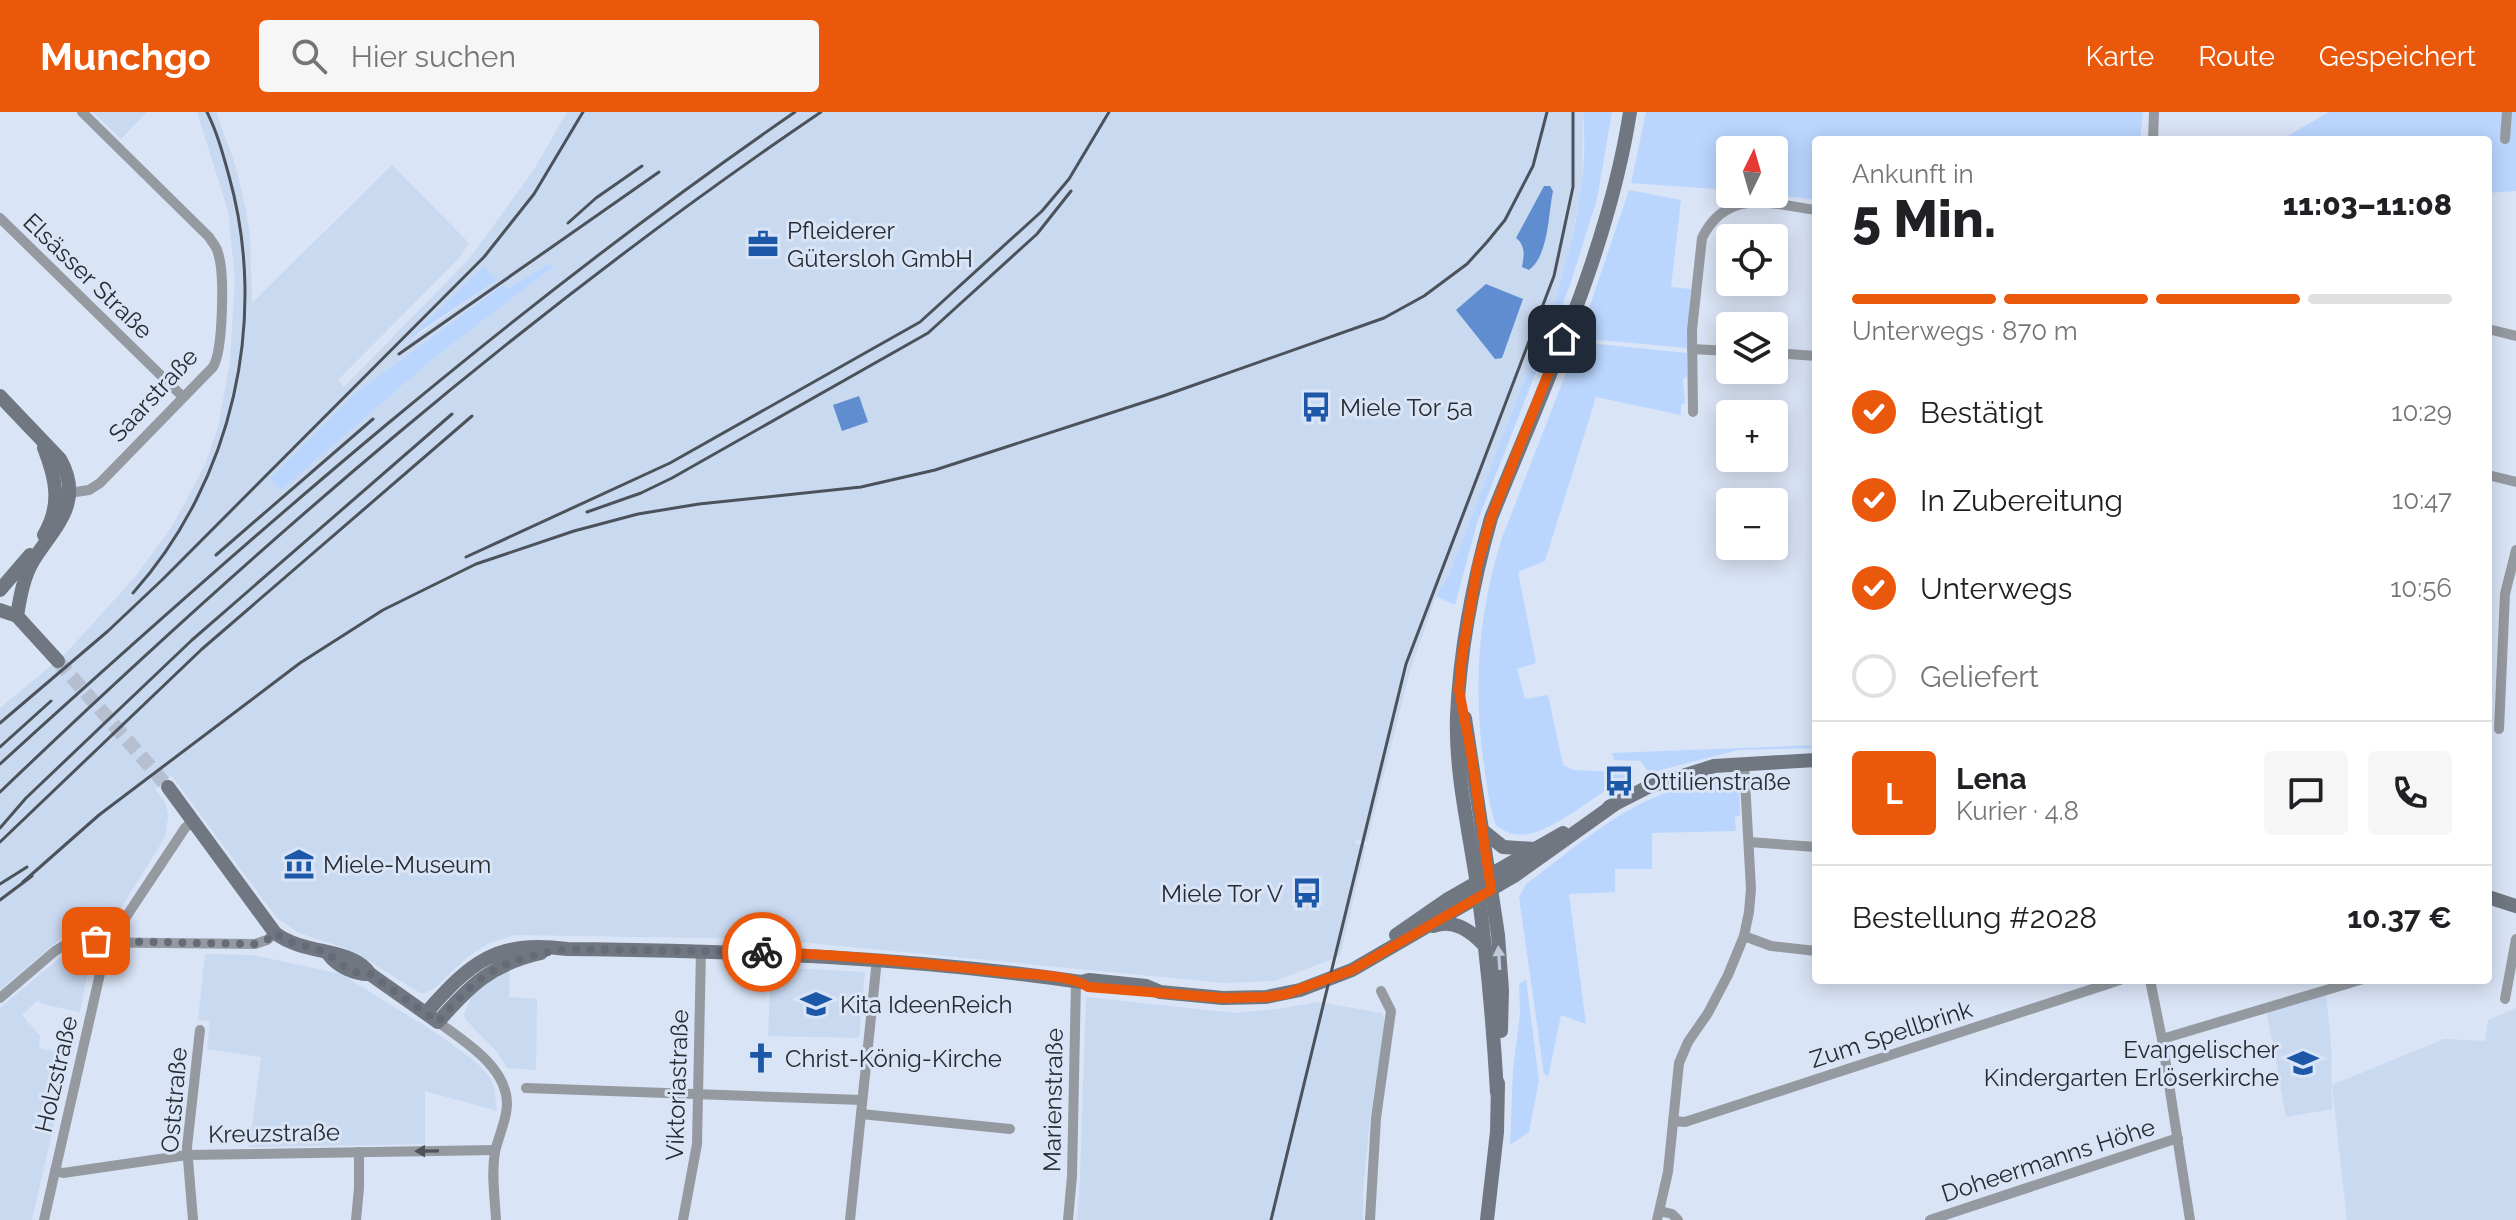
<!DOCTYPE html>
<html lang="de">
<meta charset="utf-8">
<style>
:root{--surface:#fff;--page:#f6f6f6;--text:#202124;--muted:#757577;--line:#e0e0e0;--accent:#ea580c}
body{margin:0;font-family:Raleway,sans-serif;background:var(--page);color:var(--text);height:100vh;display:flex;flex-direction:column;font-size:30px;white-space:nowrap}
*{box-sizing:border-box;margin:0}
p{font-size:26px;color:var(--muted)}
.icon{flex:none;width:44px;height:44px;fill:none;stroke:currentColor;stroke-width:2;stroke-linecap:round;stroke-linejoin:round}
.map{position:relative;flex:1;overflow:hidden}
.details{position:absolute;left:1812px;top:24px;width:680px;height:848px;display:flex;flex-direction:column;background:var(--surface);border-radius:8px;box-shadow:0 4px 20px #0003}
.details>*{flex:none}
.needle{width:52px;rotate:5deg}
.fabs{position:absolute;left:1716px;top:24px;display:grid;gap:16px}
.fabs a{display:grid;place-items:center;width:72px;height:72px;border-radius:8px;background:var(--surface);box-shadow:0 4px 20px #0003;font-size:40px}
.pin{position:absolute;display:grid;place-items:center;width:68px;height:68px;color:#fff;margin:-34px;border-radius:16px;box-shadow:0 4px 12px #0006}
.courier{position:absolute;display:grid;place-items:center;width:80px;height:80px;margin:-40px;border:6px solid #ea580c;border-radius:50%;background:#fff;color:#222;box-shadow:0 2px 10px #0007}
.headline em{font-style:normal;font-weight:800}
.headline div{display:flex;flex-direction:column-reverse}
.headline{display:flex;align-items:center;justify-content:space-between;height:136px;padding:0 40px}
h1{font-size:52px;font-weight:800;line-height:60px}
.bar{display:grid;grid-template-columns:repeat(4,1fr);gap:12px 8px;align-content:center;height:96px;padding:0 40px}
.bar i{height:10px;border-radius:6px;background:var(--line)}
.bar .active{background:var(--accent)}
.bar p{grid-column:span 4}
.line{display:flex;align-items:center;gap:20px;padding:0 40px;border-top:2px solid var(--line)}
.line div{flex:1}
.round{display:grid;place-items:center;flex:none;width:84px;height:84px;border-radius:8px;background:var(--page)}
ol{padding:0 40px;list-style:none}
li{display:flex;align-items:center;gap:24px;height:88px}
li p{margin-inline-start:auto}
li .icon{padding:8px;border-radius:50%;background:var(--accent);color:#fff;stroke-width:4}
li:last-child{color:var(--muted)}
li i{width:44px;height:44px;border:4px solid var(--line);border-radius:50%}
header{display:flex;align-items:center;gap:48px;box-sizing:border-box;height:112px;padding:0 40px;background:var(--accent);color:#fff}
header strong{font-size:38px}
nav{display:flex;gap:44px;margin-inline-start:auto;font-size:28px}
.search{width:560px;height:72px;background:var(--page);display:flex;align-items:center;gap:20px;box-sizing:border-box;padding:0 28px;border-radius:8px;color:var(--muted);font-size:30px}
.map>svg:first-child{display:block}
.built{fill:#c9d9f0;fill-rule:evenodd}
.green{fill:#bad6ff}
.water{fill:#5f8dd0}
.lines{fill:none;stroke-linecap:round;stroke-linejoin:round}
.secondary-tunnel{stroke:#b5bfcf;stroke-width:14;stroke-dasharray:14 7;stroke-linecap:butt}
.street{stroke:#959aa1;stroke-width:10}
.secondary{stroke:#707781;stroke-width:14}
.rail{stroke:#4c525b;stroke-width:3}
.oneway{fill:#bfc9d9}
.oneway2{fill:#4e5259}
.done{stroke:#656c77;stroke-width:8;stroke-dasharray:0 14.4}
.route{stroke:#ea580c;stroke-width:10}
.labels{text-anchor:middle;dominant-baseline:central;stroke-width:6;stroke-linejoin:round;paint-order:stroke}
.poi-label{font-size:24px;fill:#272b32;stroke:#d9e4f6;text-anchor:start}
.street-label{font-size:24px;fill:#272b32;stroke:#d9e4f6}
</style>
<header>
<strong>Munchgo</strong>
<div class="search"><svg class="icon" aria-label="search" viewBox="0 0 24 24"><circle cx="10" cy="10" r="6"/><path d="M15 15l6 6"/></svg>Hier suchen</div>
<nav><a>Karte</a><a>Route</a><a>Gespeichert</a></nav>
</header>
<div class="map">
<svg width="2516" height="1108" viewBox="0 0 2516 1108">
<rect width="100%" height="100%" fill="#d9e4f6"/>
<!-- built -->
<g class="built">
<path d="M93 0H147L121 27Z"/>
<path d="M197 0H216L235 52 245 93 250 123 252 191 392 53 469 131 460 145 338 268 344 275 469 147 533 59 567 0H1583L1582 76 1567 150 1556 186 1449 463 1436 484 1409 562 1367 730 1356 728 1355 731 1366 734 1340 844 1275 869 1224 871 768 827 515 823 489 831 466 846 435 876 422 882 364 846 345 836 299 821 277 806 171 663 155 677 166 692 168 705 165 725 113 809 105 818 98 821H67L0 878V596L66 541 136 464 170 417 185 391 206 350 218 315 230 251 235 166 228 99ZM547 152 552 156 429 250 271 365 354 282 501 173 507 177ZM484 154 497 168 413 227Z"/>
<path d="M205 842 253 843 341 862 436 921 475 949 489 964 494 975 497 999 425 979V1032L249 1035 261 945 207 937 210 909 198 908Z"/>
<path d="M62 844 90 849 80 900 42 892 38 888 22 903 40 924 39 936 70 943 32 1108H0V896Z"/>
<path d="M510 855 509 885 537 887 536 958 507 956 497 940 465 907 464 902 473 882Z"/>
<path d="M771 855 865 860 859 926 768 924Z"/>
<path d="M2326 882 2331 929 2332 997 2286 1005 2267 901Z"/>
<path d="M1086 885 1235 901 1278 897 1318 890 1382 901 1385 911 1370 1006 1363 1081V1108H1077L1080 1065Z"/>
<path d="M2516 896V1108H2347L2332 973 2444 927 2485 929 2488 908Z"/>
</g>
<!-- green -->
<g class="green">
<path d="M1583 0H1612L1597 87 1570 173 1477 411 1455 493 1436 484 1449 463 1556 186C1574 125 1589 64 1583 0Z"/>
<path d="M1646 0H2143L2140 28H1816V88L1770 82H1774V38H1730V78L1631 71Z"/>
<path d="M2329 0H2516V79L2488 81V28H2281Z"/>
<path d="M1629 78 1681 88 1671 175 1691 177 1687 236 1579 226Z"/>
<path d="M548 152 553 155 429 250 281 378 270 366 354 282 502 173 507 177Z"/>
<path d="M484 154 497 168 407 228Z"/>
<path d="M1578 230 1687 241V265L1683 267 1685 291 1681 293V303L1596 285 1545 449 1518 460 1536 551 1517 557 1525 587 1548 583 1563 653 1573 658 1637 661C1602 673 1549 730 1513 722 1507 721 1501 716 1496 714 1489 694 1487 674 1484 653 1473 576 1478 500 1502 426Z"/>
<path d="M1816 633V636L1738 638 1649 661 1641 649 1614 648 1612 641Z"/>
<path d="M1727 663C1743 673 1739 688 1740 704L1735 705 1736 719 1652 721V757H1615V780L1569 782 1586 912 1561 903 1548 965 1544 962 1519 785 1526 772C1567 742 1608 705 1655 685 1679 675 1703 669 1727 663Z"/>
<path d="M1526 868 1539 968 1529 1020 1510 1033 1513 959 1520 901 1519 872Z"/>
</g>
<!-- water -->
<g class="water">
<path d="M1544 74H1550L1553 79C1548 103 1549 143 1529 158L1522 155C1524 143 1526 134 1516 126Z"/>
<path d="M1486 172 1523 187 1502 246 1495 247 1456 198Z"/>
<path d="M859 284 868 310 842 319 833 293Z"/>
</g>
<g class="lines">
<!-- secondary-tunnel -->
<path class="secondary-tunnel" d="M58 549 168 675"/>
<!-- street -->
<g class="street">
<path d="M2505 27 2507 0"/>
<path d="M2153 28 2154 0"/>
<path d="M0 106 183 285"/>
<path d="M2488 217 2516 224"/>
<path d="M1692 237 1730 239"/>
<path d="M1774 241 1816 244"/>
<path d="M1693 300 1692 218 1702 126C1727 75 1771 92 1816 98"/>
<path d="M2488 363 2516 370"/>
<path d="M62 382 89 378 100 371 213 255C223 239 225 161 218 141 217 135 212 130 209 125L82 0"/>
<path d="M2499 617 2505 482 2516 438"/>
<path d="M1749 730 1816 735"/>
<path d="M1744 824 1771 834 1816 839"/>
<path d="M2150 868 2162 927 2190 1108"/>
<path d="M0 886 55 839 70 830 255 832 267 828 275 821"/>
<path d="M2505 887 2516 827"/>
<path d="M438 910C465 930 507 955 507 992 507 1008 498 1025 495 1040 491 1062 495 1086 496 1108"/>
<path d="M2162 927 2360 868"/>
<path d="M526 976 862 988"/>
<path d="M861 1002 1010 1017"/>
<path d="M1673 1009 1685 1010 2120 868"/>
<path d="M55 1059 63 1061 187 1043 495 1038"/>
<path d="M1660 1099 1672 1102 1678 1108"/>
<path d="M44 1108 104 844 110 829 185 716 193 709"/>
<path d="M193 1108 187 1035 200 918"/>
<path d="M356 1108 359 1076V1040"/>
<path d="M683 1108 697 1032 701 838"/>
<path d="M850 1108 877 847"/>
<path d="M1068 1108 1072 1064 1076 869"/>
<path d="M1370 1108 1376 1006 1391 899 1381 879"/>
<path d="M1657 1108 1668 1060 1679 951 1688 930 1708 901 1728 863 1744 824 1749 800 1751 777 1744 651"/>
<path d="M1930 1108 2178 1026"/>
</g>
<!-- secondary -->
<g class="secondary">
<path d="M0 284 60 347C85 391 54 415 33 449 23 466 20 486 17 504"/>
<path d="M44 423C62 393 56 366 44 336"/>
<path d="M0 478 30 443"/>
<path d="M0 498 17 504 58 549"/>
<path d="M1465 606 1498 823 1502 878 1501 919"/>
<path d="M168 675 275 821C305 844 353 835 370 862L438 910C470 873 492 852 541 841"/>
<path d="M1609 695 1648 675 1714 654 1816 648"/>
<path d="M1482 718 1503 735 1535 737"/>
<path d="M2488 785 2516 794"/>
<path d="M1433 814C1454 807 1470 818 1484 833"/>
<path d="M1396 823 1448 787 1563 721"/>
<path d="M329 843C337 854 355 863 370 862"/>
<path d="M426 901C471 850 496 828 567 837 741 839 909 845 1081 870L1089 868 1146 874 1160 880 1223 886 1266 885 1300 878 1352 858 1514 764 1615 692"/>
<path d="M1497 980C1493 911 1487 842 1477 773 1469 718 1455 660 1457 604 1460 537 1473 470 1491 406 1544 274 1608 141 1630 0"/>
<path d="M1487 1108 1497 1020 1498 971"/>
</g>
<!-- rail -->
<g class="rail">
<path d="M568 111 596 86 642 54"/>
<path d="M399 242 659 60"/>
<path d="M587 400 641 381 672 366 928 221 1037 122 1071 79"/>
<path d="M216 443 373 307"/>
<path d="M466 445 670 351 920 210 1042 99 1069 67 1109 0"/>
<path d="M133 481C233 369 269 207 229 64 223 42 217 20 207 0"/>
<path d="M0 611 108 519 163 467 484 145 534 82 583 0"/>
<path d="M0 635 51 589"/>
<path d="M0 652C255 420 511 196 795 0"/>
<path d="M0 680C257 434 526 200 821 0"/>
<path d="M0 716 26 686 192 528 452 302"/>
<path d="M0 730 202 537 472 304"/>
<path d="M23 770 99 703 300 551 383 498 476 452 574 419 638 402 699 392 861 375 935 358 1163 284 1384 206 1424 184 1467 152 1487 130 1505 108 1533 54 1547 0"/>
<path d="M0 772 27 755"/>
<path d="M0 788 32 764"/>
<path d="M1271 1108 1406 552 1554 164 1573 75V0"/>
</g>
</g>
<!-- one-way arrows -->
<defs><path id="oneway-solid" d="M-6-.8H1V-3.2L6.5 0L1 3.2V.8H-6Z" transform="scale(2)"/></defs>
<use class="oneway" href="#oneway-solid" transform="translate(1499 846) rotate(-94)"/>
<use class="oneway2" href="#oneway-solid" transform="translate(427 1039) rotate(179)"/>
<g class="lines">
<!-- done -->
<path class="done" d="M96 829 255 832 267 828 275 821C293 835 318 835 330 843 341 853 353 863 370 862L438 910C480 860 502 847 567 837L762 840"/>
<!-- route -->
<path class="route" d="M762 840C843 842 923 852 1004 860 1027 863 1070 862 1088 875L1223 886 1266 885 1286 882 1352 858 1491 778 1471 641 1459 578 1462 544 1478 451 1491 406 1562 227"/>
</g>
<!-- icons -->
<defs>
<g id="office-bare" transform="scale(2.4)"><path d="M-6-3h4V-5.5h4V-3h4V5H-6ZM-1-4.5V-3h2v-1.5ZM-6 0V1H6V0Z" fill="#1c57a8" stroke="#d9e4f6" stroke-width="2.5" paint-order="stroke"/></g>
<g id="bus-bare" transform="scale(2.4)"><path d="M-5-6H5V4H4V6H2V4H-2V6H-4V4H-5ZM-3.5-4V0h7V-4ZM-3.5 1.2v1.5H-2V1.2ZM2 1.2v1.5H3.5V1.2Z" fill="#1c57a8" stroke="#d9e4f6" stroke-width="2.5" paint-order="stroke"/></g>
<g id="museum-bare" transform="scale(2.4)"><path d="M0-6L6-3V-2H-6V-3ZM-5-1h2V3h-2ZM-1-1h2V3h-2ZM3-1h2V3H3ZM-6 4H6V6H-6Z" fill="#1c57a8" stroke="#d9e4f6" stroke-width="2.5" paint-order="stroke"/></g>
<g id="school-bare" transform="scale(2.4)"><path d="M0-5L7-2L0 1L-7-2ZM-4 1L0 2.5L4 1V4Q0 6-4 4Z" fill="#1c57a8" stroke="#d9e4f6" stroke-width="2.5" paint-order="stroke"/></g>
<g id="church-bare" transform="scale(2.4)"><path d="M-1.2-6h2.4v3.5h3.3v2.4h-3.3V6h-2.4V-.1h-3.3v-2.4h3.3Z" fill="#1c57a8" stroke="#d9e4f6" stroke-width="2.5" paint-order="stroke"/></g>
</defs>
<g fill-rule="evenodd">
<use href="#office-bare" x="763" y="132"/>
<use href="#bus-bare" x="1316" y="295"/>
<use href="#bus-bare" x="1619" y="669"/>
<use href="#museum-bare" x="299" y="752"/>
<use href="#bus-bare" x="1307" y="781"/>
<use href="#school-bare" x="816" y="892"/>
<use href="#church-bare" x="761" y="946"/>
<use href="#school-bare" x="2303" y="951"/>
</g>
<g class="labels">
<!-- poi labels -->
<g class="poi-label">
<text x="787" y="118">Pfleiderer<tspan x="787" dy="28">Gütersloh GmbH</tspan></text>
<text x="1340" y="295">Miele Tor 5a</text>
<text x="1643" y="669">Ottilienstraße</text>
<text x="323" y="752">Miele-Museum</text>
<text x="1283" y="781" text-anchor="end">Miele Tor V</text>
<text x="840" y="892">Kita IdeenReich</text>
<text x="2279" y="937" text-anchor="end">Evangelischer<tspan x="2279" dy="28">Kindergarten Erlöserkirche</tspan></text>
<text x="785" y="946">Christ-König-Kirche</text>
</g>
<!-- street labels -->
<g class="street-label">
<text transform="translate(88 164) rotate(44)">Elsässer Straße</text>
<text transform="translate(153 283) rotate(-47)">Saarstraße</text>
<text transform="translate(1891 922) rotate(-18)">Zum Spellbrink</text>
<text transform="translate(56 962) rotate(-77)">Holzstraße</text>
<text transform="translate(677 973) rotate(-88)">Viktoriastraße</text>
<text transform="translate(174 988) rotate(-85)">Oststraße</text>
<text transform="translate(1053 988) rotate(-89)">Marienstraße</text>
<text transform="translate(274 1021) rotate(-1)">Kreuzstraße</text>
<text transform="translate(2048 1048) rotate(-18)">Doheermanns Höhe</text>
</g>
</g>
</svg>
<div class="fabs">
<a><svg class="needle" viewBox="-14 -14 28 28"><path d="M0-13l5 13h-10z" fill="#e53935"/><path d="M0 13l5-13h-10z" fill="#757577"/></svg></a>
<a><svg class="icon" aria-label="locate" viewBox="0 0 24 24"><circle cx="12" cy="12" r="6"/><path d="M12 2v4M12 18v4M2 12h4M18 12h4"/></svg></a>
<a><svg class="icon" aria-label="layers" viewBox="0 0 24 24"><path d="M12 4l9 5-9 5-9-5zM3 14l9 5 9-5"/></svg></a>
<a>+</a>
<a>−</a>
</div>
<div class="pin" style="left:96px;top:829px;background:#ea580c"><svg class="icon" aria-label="bag" viewBox="0 0 24 24"><path d="M5 8h14l-1 12H6zM9 8a3 3 0 0 1 6 0"/></svg></div>
<div class="pin" style="left:1562px;top:227px;background:#1f2937"><svg class="icon" aria-label="home" viewBox="0 0 24 24"><path d="M3 11l9-7 9 7M6 9v11h12V9"/></svg></div>
<div class="courier" style="left:762px;top:840px"><svg class="icon" aria-label="bike" viewBox="0 0 24 24"><circle cx="6" cy="16" r="4"/><circle cx="18" cy="16" r="4"/><path d="M6 16l4-8h5l3 8M10 8l3 8H6M13 5h3"/></svg></div>
<section class="details">
<div class="headline"><div><h1>5 Min.</h1><p>Ankunft in</p></div><em>11:03–11:08</em></div>
<div class="bar"><i class="active"></i><i class="active"></i><i class="active"></i><i></i><p>Unterwegs · 870 m</p></div>
<ol>
<li><svg class="icon" aria-label="check" viewBox="0 0 24 24"><path d="M5 12l5 5 9-10"/></svg>Bestätigt<p>10:29</p></li>
<li><svg class="icon" aria-label="check" viewBox="0 0 24 24"><path d="M5 12l5 5 9-10"/></svg>In Zubereitung<p>10:47</p></li>
<li><svg class="icon" aria-label="check" viewBox="0 0 24 24"><path d="M5 12l5 5 9-10"/></svg>Unterwegs<p>10:56</p></li>
<li><i></i>Geliefert</li>
</ol>
<div class="line" style="height:144px"><b class="round" style="background:var(--accent);color:#fff">L</b><div><b>Lena</b><p>Kurier · 4.8</p></div><a class="round"><svg class="icon" aria-label="chat" viewBox="0 0 24 24"><path d="M4 5h16v11H9l-5 4z"/></svg></a><a class="round"><svg class="icon" aria-label="phone" viewBox="0 0 24 24"><path d="M5 4h4l2 5-3 2q2 4 5 5l2-3 5 2v4C11 20 4 13 5 4z"/></svg></a></div>
<div class="line" style="height:104px"><div>Bestellung #2028</div><b>10.37 €</b></div>
</section>
</div>
